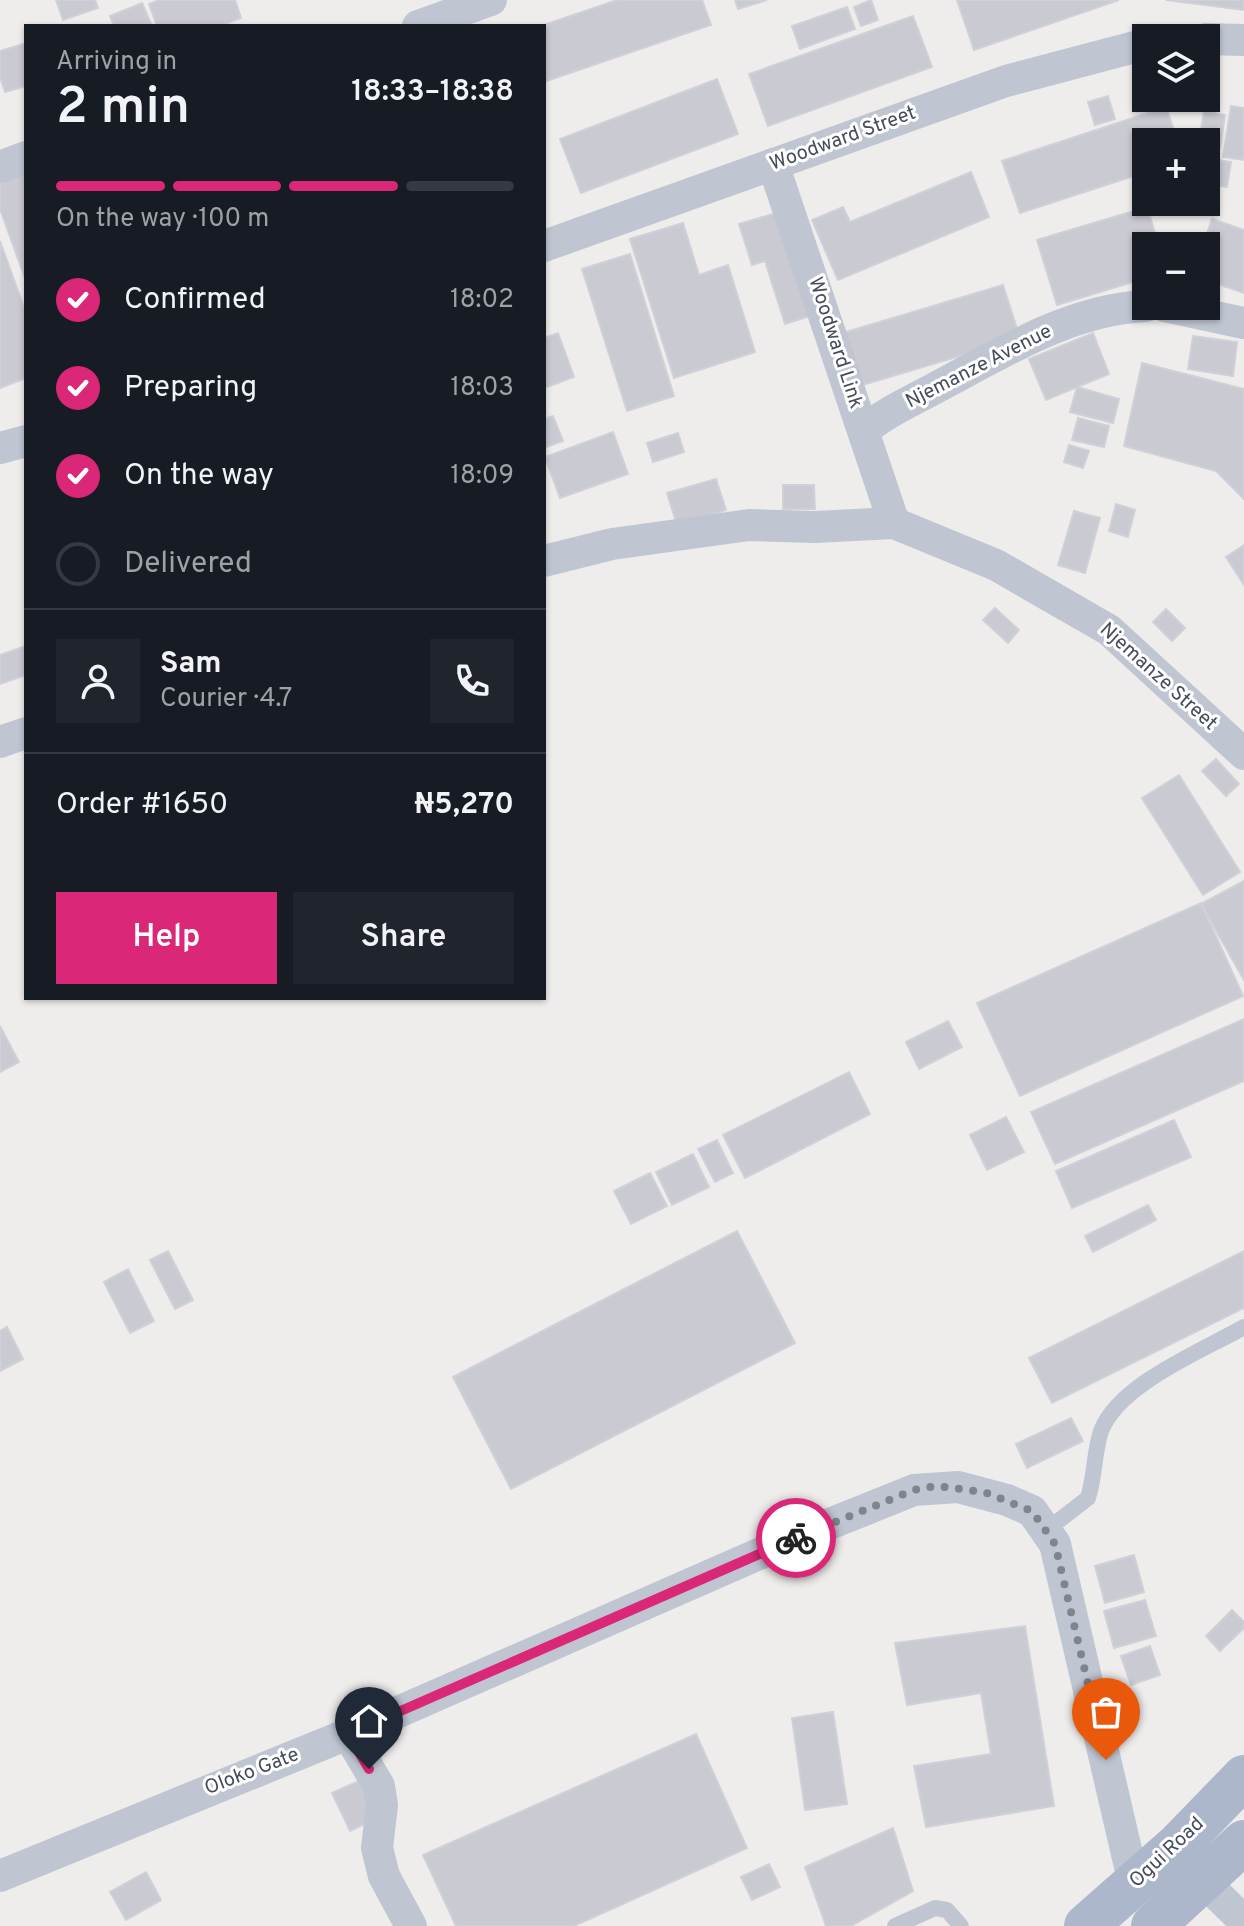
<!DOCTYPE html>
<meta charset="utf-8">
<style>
:root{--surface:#171b24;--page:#20242c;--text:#f1f3f6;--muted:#9ea1a6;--line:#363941;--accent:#db2777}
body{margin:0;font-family:Overpass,sans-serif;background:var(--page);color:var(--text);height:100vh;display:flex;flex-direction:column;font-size:30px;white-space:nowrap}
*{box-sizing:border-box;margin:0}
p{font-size:26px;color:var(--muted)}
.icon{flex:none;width:44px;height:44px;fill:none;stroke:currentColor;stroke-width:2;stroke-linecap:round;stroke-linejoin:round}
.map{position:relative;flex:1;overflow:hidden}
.drawer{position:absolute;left:24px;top:24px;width:522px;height:976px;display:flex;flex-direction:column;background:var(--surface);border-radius:0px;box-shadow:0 2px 6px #0004}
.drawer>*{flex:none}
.buttons{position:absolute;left:1132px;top:24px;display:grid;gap:16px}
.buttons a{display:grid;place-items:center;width:88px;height:88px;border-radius:0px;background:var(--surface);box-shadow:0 2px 6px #0004;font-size:40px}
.pin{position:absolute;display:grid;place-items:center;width:68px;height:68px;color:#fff;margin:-82px -34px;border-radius:50% 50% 50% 0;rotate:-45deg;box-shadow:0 0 8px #0007}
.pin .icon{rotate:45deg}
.courier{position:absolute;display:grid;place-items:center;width:80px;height:80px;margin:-40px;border:6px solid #db2777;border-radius:50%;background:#fff;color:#222;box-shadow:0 2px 10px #0007}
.summary em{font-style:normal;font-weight:600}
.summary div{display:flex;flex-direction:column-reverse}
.summary{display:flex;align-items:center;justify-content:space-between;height:136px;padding:0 32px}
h1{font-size:52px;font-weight:600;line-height:60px}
.bar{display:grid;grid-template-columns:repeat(4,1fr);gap:12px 8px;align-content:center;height:96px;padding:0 32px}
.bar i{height:10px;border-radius:6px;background:var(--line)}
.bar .active{background:var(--accent)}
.bar p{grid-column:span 4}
.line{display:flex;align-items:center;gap:20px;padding:0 32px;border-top:2px solid var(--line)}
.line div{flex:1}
.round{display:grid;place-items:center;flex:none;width:84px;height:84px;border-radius:0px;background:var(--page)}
ol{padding:0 32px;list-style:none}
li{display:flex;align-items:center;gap:24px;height:88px}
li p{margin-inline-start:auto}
li .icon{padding:8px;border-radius:50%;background:var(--accent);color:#fff;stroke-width:4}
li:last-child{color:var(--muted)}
li i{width:44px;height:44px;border:4px solid var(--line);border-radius:50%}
.cta{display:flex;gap:16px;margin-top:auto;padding:16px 32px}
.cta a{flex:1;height:92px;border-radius:0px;background:var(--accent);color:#fff;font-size:32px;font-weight:600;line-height:92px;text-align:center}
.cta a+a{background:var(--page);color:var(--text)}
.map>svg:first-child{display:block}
.building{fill:#c9cad2;stroke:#d0d1d8;stroke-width:2}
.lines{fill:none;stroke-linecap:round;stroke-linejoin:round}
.lane{stroke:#bfc6d2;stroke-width:16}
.street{stroke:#bfc6d2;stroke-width:32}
.primary{stroke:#acb7cc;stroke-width:44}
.done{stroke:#80858d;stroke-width:8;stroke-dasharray:0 14.4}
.route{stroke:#db2777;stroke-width:10}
.labels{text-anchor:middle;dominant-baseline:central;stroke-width:6;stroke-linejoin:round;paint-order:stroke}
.street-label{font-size:20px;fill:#454d5a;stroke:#fff}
</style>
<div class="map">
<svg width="1244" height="1926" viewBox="0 0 1244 1926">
<rect width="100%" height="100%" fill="#efedec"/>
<!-- building -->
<g class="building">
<path d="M56 0H95L98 8 63 20Z"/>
<path d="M159 0H235L241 18 220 26H157L149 4Z"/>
<path d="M617 0H702L711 25 544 82 541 26Z"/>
<path d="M735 0H767L738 9Z"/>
<path d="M871 0 878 20 861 26 854 7Z"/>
<path d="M957 0H1119L974 50Z"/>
<path d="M1166 0H1244V10Z"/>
<path d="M142 3 152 26H114L110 16Z"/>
<path d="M847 7 855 29 800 49 792 26Z"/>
<path d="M913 16 932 67 768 126 749 74Z"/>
<path d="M26 43V86L5 92 0 77V51Z"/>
<path d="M717 79 738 134 581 193 560 139Z"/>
<path d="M1108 96 1115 119 1095 125 1088 102Z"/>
<path d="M1231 106 1244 108V160L1223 157Z"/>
<path d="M1166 107 1178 142H1146V172L1020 213 1002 161Z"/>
<path d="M1204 111 1225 115 1220 148 1199 142Z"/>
<path d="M1206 158 1231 162 1227 187 1206 184Z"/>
<path d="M26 166V281L0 209V175Z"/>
<path d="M971 172 989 217 838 280 812 220 843 207 850 222Z"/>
<path d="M1147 207 1159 246H1146V278L1057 305 1037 240Z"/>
<path d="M783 211 816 314 785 324 765 261 752 265 739 224Z"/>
<path d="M1212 219 1244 230V293L1206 280V246H1203Z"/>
<path d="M683 223 699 275 728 265 755 352 674 378 630 239Z"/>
<path d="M0 241 26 313V378L0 388Z"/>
<path d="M630 254 674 396 627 411 582 269Z"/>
<path d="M1003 285 1020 338 859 386 843 333Z"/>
<path d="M558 333 574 377 544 388V338Z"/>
<path d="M1093 333 1109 374 1046 400 1029 359Z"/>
<path d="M1193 336 1237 342 1233 376 1188 369Z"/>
<path d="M1142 363 1244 389V499L1216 471 1124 446Z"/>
<path d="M1077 387 1119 399 1113 423 1070 412Z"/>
<path d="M553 416 563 441 544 448V419Z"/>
<path d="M1078 418 1109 426 1104 447 1072 440Z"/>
<path d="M613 432 628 474 560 498 545 457Z"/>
<path d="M678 433 684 452 653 462 647 443Z"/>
<path d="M1069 445 1089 451 1083 468 1064 462Z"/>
<path d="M716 479 726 510 677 525 667 493Z"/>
<path d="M783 485H814L815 509H783Z"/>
<path d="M1116 504 1135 510 1128 537 1109 531Z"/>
<path d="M1074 511 1100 518 1085 573 1058 565Z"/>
<path d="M1244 545V585L1226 557Z"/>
<path d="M995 608 1019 630 1008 643 983 620Z"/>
<path d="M1166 609 1185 628 1172 641 1153 622Z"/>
<path d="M26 646V675L0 684V655Z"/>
<path d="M1216 759 1239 784 1226 796 1202 771Z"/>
<path d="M1179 775 1240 872 1203 895 1142 798Z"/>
<path d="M1244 881V980L1201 904Z"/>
<path d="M1201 903 1243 996 1020 1096 977 1003Z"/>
<path d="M1244 1019V1081L1055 1164 1031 1112Z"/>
<path d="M948 1021 962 1047 919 1069 906 1042Z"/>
<path d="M0 1026 19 1062 0 1072Z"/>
<path d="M849 1072 870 1114 745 1178 723 1135Z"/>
<path d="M1006 1117 1024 1152 987 1170 970 1135Z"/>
<path d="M1174 1120 1191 1157 1072 1208 1056 1171Z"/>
<path d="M717 1140 733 1173 715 1182 698 1149Z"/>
<path d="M693 1154 709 1187 672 1205 656 1172Z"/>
<path d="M650 1173 667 1206 631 1224 614 1191Z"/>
<path d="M1148 1205 1156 1220 1093 1252 1085 1236Z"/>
<path d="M737 1231 795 1343 511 1489 453 1377Z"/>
<path d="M168 1251 193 1300 175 1309 150 1260Z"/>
<path d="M1244 1251V1308L1052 1403 1029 1358Z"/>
<path d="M128 1269 154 1321 130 1333 104 1282Z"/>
<path d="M7 1327 23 1359 0 1371V1331Z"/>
<path d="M1071 1418 1083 1441 1027 1468 1016 1444Z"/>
<path d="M1134 1555 1144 1592 1105 1603 1095 1566Z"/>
<path d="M1145 1600 1156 1636 1114 1648 1104 1611Z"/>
<path d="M1232 1610 1244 1622V1628L1220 1651 1206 1636Z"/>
<path d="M1025 1626 1054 1806 926 1827 914 1766 991 1754 981 1693 907 1705 895 1643Z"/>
<path d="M1150 1646 1160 1675 1131 1685 1121 1656Z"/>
<path d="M833 1712 847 1804 805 1810 792 1718Z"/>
<path d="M696 1734 747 1848 574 1926H456L423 1855Z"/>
<path d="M361 1780 379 1817 350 1831 332 1793Z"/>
<path d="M893 1828 913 1891 851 1926H826L805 1867Z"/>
<path d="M769 1864 780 1887 752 1900 741 1877Z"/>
<path d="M146 1872 161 1900 126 1920 110 1892Z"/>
</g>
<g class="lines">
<!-- lane -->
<g class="lane">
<path d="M1048 1529 1088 1498C1095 1476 1094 1452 1101 1431 1119 1384 1202 1351 1244 1327"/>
<path d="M895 1926 935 1908 947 1910 961 1926"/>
</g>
<!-- street -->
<g class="street">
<path d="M418 26 491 0"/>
<path d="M1206 39 1244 40"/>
<path d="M773 164 894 523"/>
<path d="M0 167 26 157"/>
<path d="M544 246 1006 81 1146 44"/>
<path d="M1165 306 1244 323"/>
<path d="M864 431C885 412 914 400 939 386 1003 352 1072 309 1146 306"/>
<path d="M0 448 26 441"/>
<path d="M544 561 612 544 749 525 815 527 894 523 996 565 1109 630 1244 754"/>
<path d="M0 742 26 733"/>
<path d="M348 1734 379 1786 382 1805 377 1848 384 1876 411 1926"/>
<path d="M1190 1862 1204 1882 1244 1921"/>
<path d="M0 1876 348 1734 807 1533 914 1490 958 1487 1007 1500 1032 1511 1055 1544 1134 1884"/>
</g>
<!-- primary -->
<g class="primary">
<path d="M1086 1926 1178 1845 1244 1777"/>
<path d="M1153 1926 1244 1842"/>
</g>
</g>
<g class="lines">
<!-- done -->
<path class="done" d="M796 1538 914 1490 936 1486 984 1492 1032 1511 1055 1544 1106 1760"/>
<!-- route -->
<path class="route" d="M369 1769 348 1734 796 1538"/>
</g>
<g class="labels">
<!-- street labels -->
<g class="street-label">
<text transform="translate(843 139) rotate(-20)">Woodward Street</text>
<text transform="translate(835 343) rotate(72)">Woodward Link</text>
<text transform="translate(979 367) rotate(-27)">Njemanze Avenue</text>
<text transform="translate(1158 677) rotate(42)">Njemanze Street</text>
<text transform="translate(252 1772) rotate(-21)">Oloko Gate</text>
<text transform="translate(1167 1853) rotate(-43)">Ogui Road</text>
</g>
</g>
</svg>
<div class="buttons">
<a><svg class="icon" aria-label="layers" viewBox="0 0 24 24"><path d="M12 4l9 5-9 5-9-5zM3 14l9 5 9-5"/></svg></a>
<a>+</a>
<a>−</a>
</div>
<div class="pin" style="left:1106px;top:1760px;background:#ea580c"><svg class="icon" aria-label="bag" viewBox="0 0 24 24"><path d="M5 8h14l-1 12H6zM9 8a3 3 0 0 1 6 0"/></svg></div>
<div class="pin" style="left:369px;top:1769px;background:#1f2937"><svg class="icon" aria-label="home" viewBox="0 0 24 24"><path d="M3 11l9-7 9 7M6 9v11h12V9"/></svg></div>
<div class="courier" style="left:796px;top:1538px"><svg class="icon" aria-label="bike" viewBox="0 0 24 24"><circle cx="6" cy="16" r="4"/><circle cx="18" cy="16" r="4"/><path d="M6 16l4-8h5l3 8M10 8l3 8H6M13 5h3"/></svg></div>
<section class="drawer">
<div class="summary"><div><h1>2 min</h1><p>Arriving in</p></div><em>18:33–18:38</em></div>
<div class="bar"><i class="active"></i><i class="active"></i><i class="active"></i><i></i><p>On the way · 100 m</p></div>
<ol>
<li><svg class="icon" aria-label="check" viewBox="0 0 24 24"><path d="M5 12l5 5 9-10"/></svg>Confirmed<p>18:02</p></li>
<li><svg class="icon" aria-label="check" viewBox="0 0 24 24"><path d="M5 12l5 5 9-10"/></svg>Preparing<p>18:03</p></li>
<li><svg class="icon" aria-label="check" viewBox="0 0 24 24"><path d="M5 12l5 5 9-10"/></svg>On the way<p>18:09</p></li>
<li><i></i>Delivered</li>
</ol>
<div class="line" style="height:144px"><a class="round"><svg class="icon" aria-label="person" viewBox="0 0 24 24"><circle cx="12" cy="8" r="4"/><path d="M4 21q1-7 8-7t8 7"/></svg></a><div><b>Sam</b><p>Courier · 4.7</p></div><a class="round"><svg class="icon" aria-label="phone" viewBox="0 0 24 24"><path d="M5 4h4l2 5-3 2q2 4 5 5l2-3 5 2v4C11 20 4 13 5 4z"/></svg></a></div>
<div class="line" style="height:104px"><div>Order #1650</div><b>₦5,270</b></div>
<div class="cta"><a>Help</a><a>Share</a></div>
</section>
</div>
